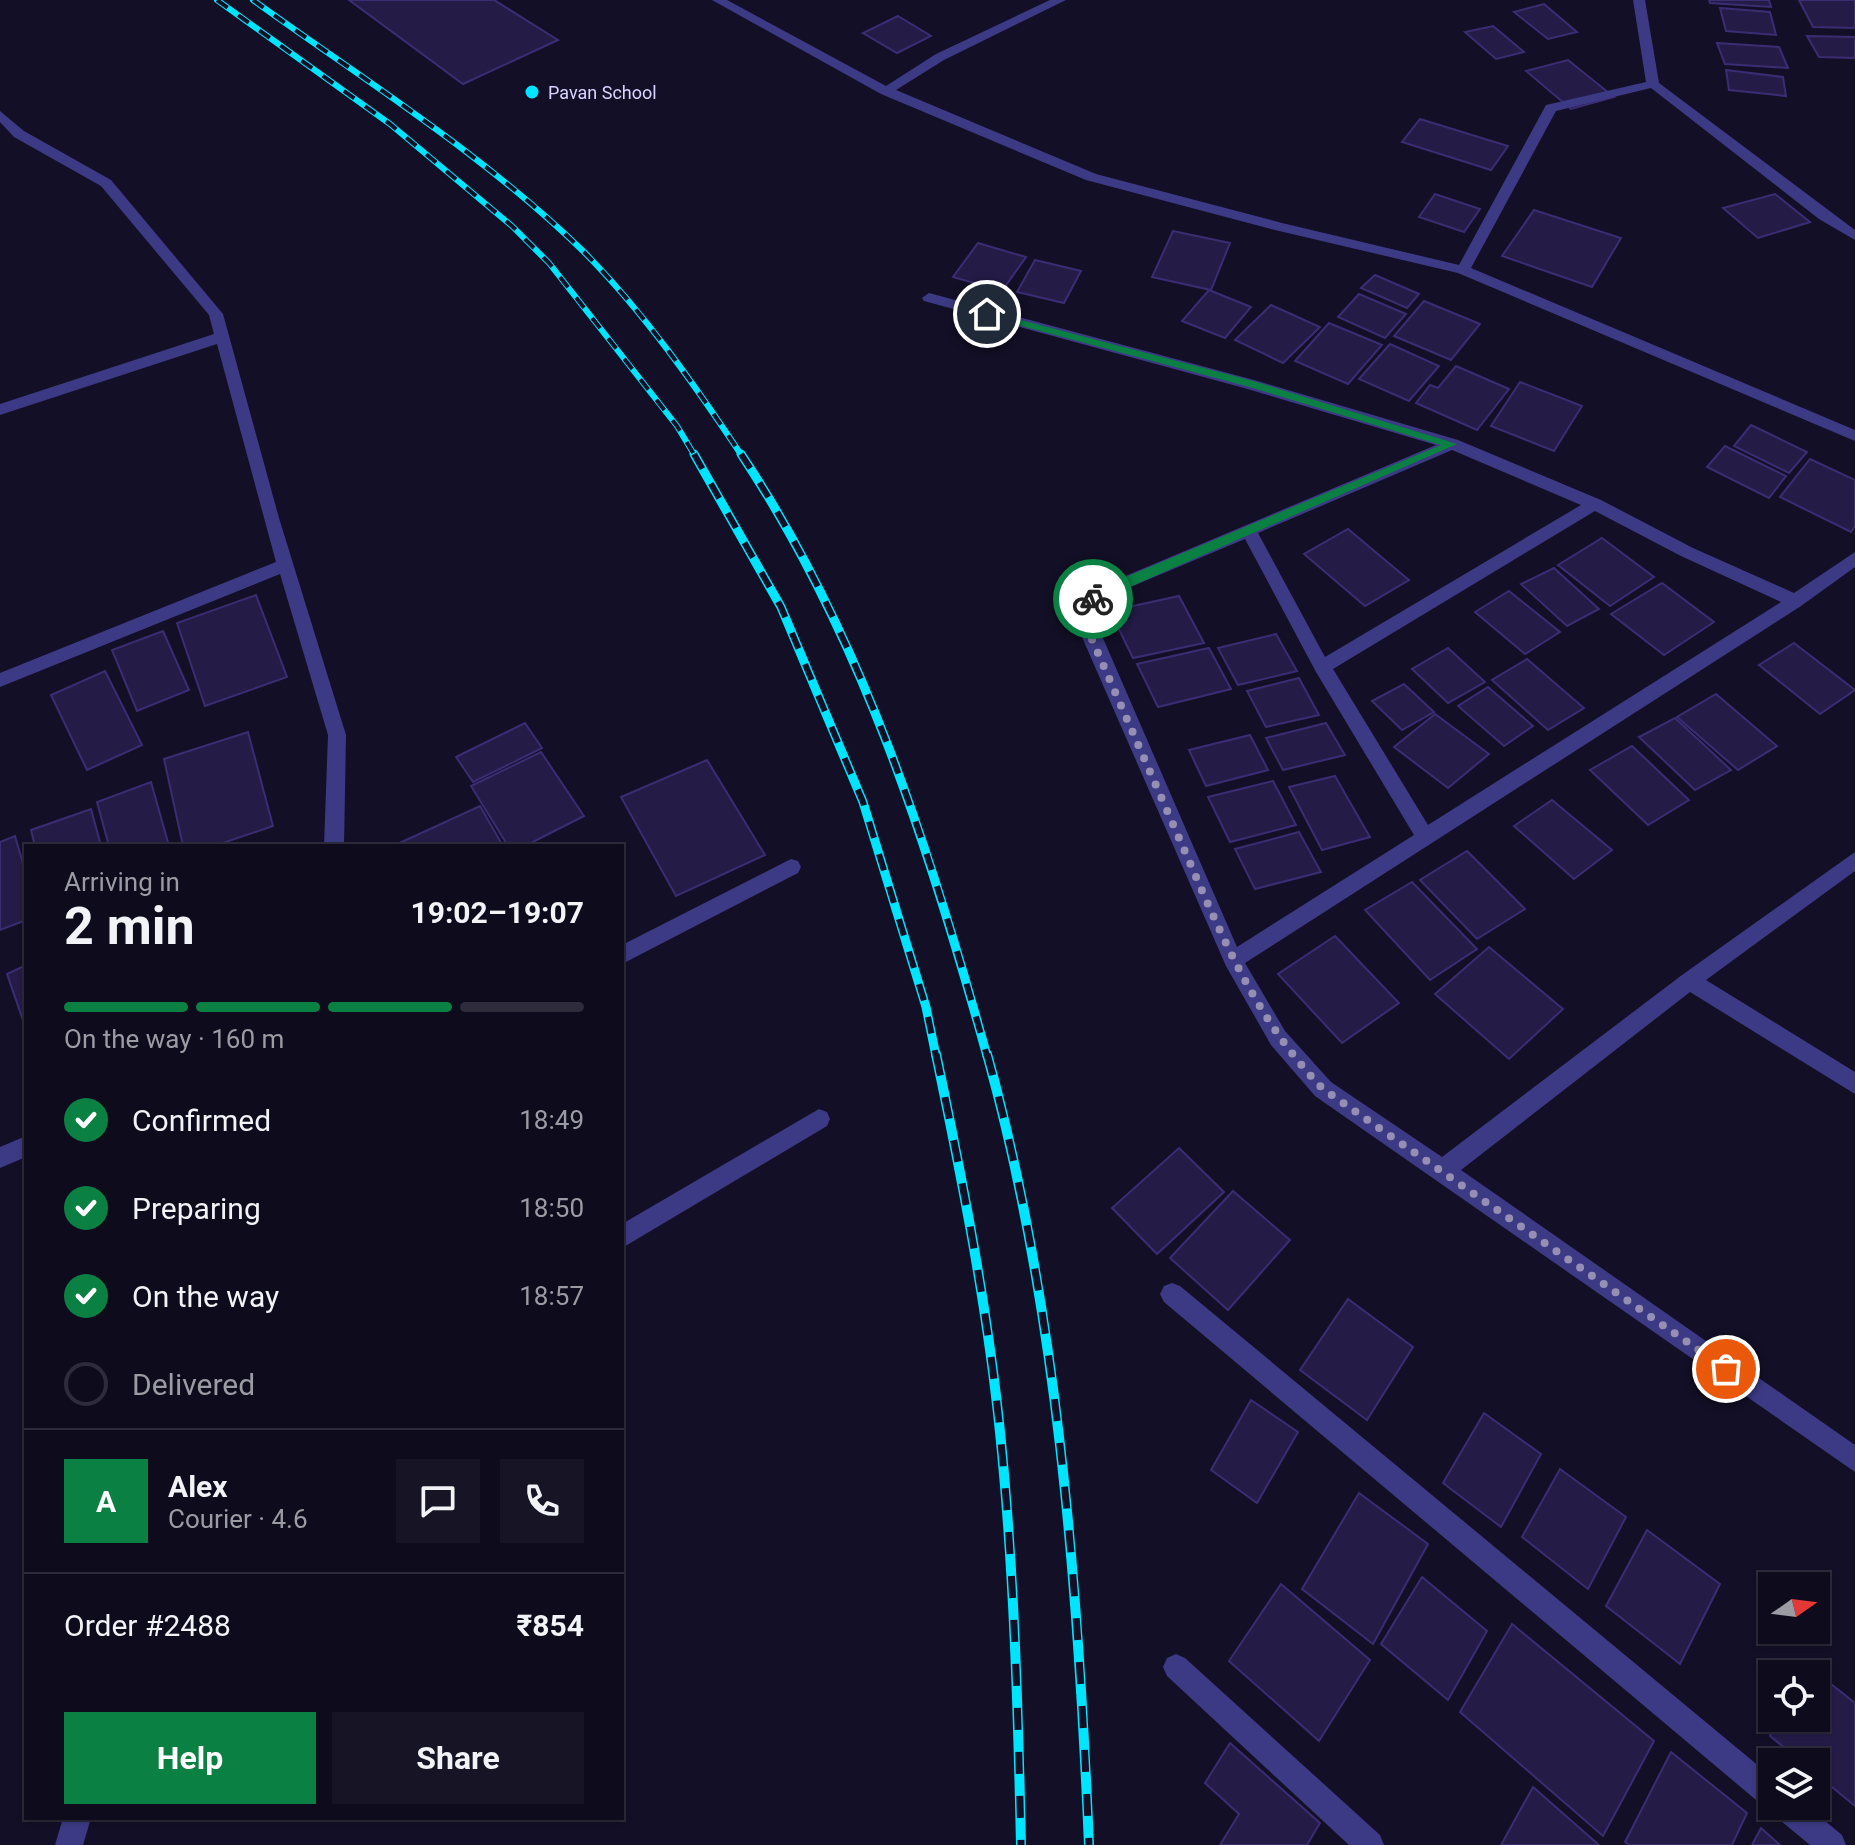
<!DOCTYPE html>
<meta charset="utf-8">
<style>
:root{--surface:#0e0b1c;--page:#171425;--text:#f1f3f6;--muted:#9b9ba3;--line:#2e2b3b;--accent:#0b8043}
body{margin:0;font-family:Roboto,sans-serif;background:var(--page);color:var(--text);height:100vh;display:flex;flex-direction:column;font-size:30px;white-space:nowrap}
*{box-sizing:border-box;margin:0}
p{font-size:26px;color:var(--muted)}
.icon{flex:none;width:44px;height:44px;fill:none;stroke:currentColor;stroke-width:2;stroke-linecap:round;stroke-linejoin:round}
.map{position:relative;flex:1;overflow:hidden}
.side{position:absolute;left:24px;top:844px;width:600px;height:976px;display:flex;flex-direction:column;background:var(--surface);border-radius:0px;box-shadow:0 2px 6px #0004,0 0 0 2px var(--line)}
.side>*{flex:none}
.needle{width:52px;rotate:76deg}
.controls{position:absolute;left:1758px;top:1572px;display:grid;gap:16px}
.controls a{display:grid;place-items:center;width:72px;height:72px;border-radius:0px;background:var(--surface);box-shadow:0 2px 6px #0004,0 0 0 2px var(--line);font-size:40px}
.pin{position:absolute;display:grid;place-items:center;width:68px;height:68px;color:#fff;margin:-34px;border:4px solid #fff;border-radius:50%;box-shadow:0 2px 8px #0007}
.courier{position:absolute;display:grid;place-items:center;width:80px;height:80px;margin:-40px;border:6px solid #0b8043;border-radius:50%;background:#fff;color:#222;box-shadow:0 2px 10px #0007}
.head em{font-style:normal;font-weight:700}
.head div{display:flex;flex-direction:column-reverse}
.head{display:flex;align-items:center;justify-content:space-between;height:136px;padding:0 40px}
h1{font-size:52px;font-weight:700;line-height:60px}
.bar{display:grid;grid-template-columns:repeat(4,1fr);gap:12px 8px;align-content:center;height:96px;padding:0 40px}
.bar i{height:10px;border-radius:6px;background:var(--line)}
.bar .selected{background:var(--accent)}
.bar p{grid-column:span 4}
.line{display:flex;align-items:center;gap:20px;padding:0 40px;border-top:2px solid var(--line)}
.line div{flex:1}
.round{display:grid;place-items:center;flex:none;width:84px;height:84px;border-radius:0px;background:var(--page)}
ol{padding:0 40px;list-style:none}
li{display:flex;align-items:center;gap:24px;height:88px}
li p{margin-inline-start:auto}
li .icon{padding:8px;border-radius:50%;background:var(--accent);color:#fff;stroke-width:4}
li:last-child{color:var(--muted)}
li i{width:44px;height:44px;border:4px solid var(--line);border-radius:50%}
.cta{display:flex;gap:16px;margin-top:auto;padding:16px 40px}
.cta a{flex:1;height:92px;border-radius:0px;background:var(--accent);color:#fff;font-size:32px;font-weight:700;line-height:92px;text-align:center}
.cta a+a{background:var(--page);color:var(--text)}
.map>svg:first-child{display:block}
.building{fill:#241b47;stroke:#3b2d73;stroke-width:2}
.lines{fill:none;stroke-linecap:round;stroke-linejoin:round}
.minor{fill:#3d3a85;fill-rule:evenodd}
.rail-far2-casing{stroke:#00e5ff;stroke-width:6}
.rail-far1-casing{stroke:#00e5ff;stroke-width:9}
.rail-casing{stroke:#00e5ff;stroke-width:10}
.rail-far2{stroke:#130f26;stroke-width:4;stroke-dasharray:13;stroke-linecap:butt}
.rail-far1{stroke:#130f26;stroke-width:6;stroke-dasharray:17;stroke-linecap:butt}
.rail{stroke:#130f26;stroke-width:7;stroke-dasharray:22;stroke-linecap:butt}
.route{fill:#0b8043}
.done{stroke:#948fb3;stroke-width:8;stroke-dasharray:0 14.4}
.poi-dot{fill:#00e5ff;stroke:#130f26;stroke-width:3}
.labels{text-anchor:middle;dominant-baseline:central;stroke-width:8;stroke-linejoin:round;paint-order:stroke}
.far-poi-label{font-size:18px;fill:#d9d4ff;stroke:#130f26;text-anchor:start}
</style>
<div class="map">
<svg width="1855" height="1845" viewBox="0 0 1855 1845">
<rect width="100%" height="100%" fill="#130f26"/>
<!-- building -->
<g class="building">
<path d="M349 0H494L558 40 463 84Z"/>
<path d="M1709 0H1769L1771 7 1710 3Z"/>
<path d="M1799 0H1855V28L1813 27Z"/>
<path d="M1544 4 1577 32 1548 39 1514 12Z"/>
<path d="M1720 8 1770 12 1776 35 1726 31Z"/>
<path d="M898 16 931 36 897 53 863 33Z"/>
<path d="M1493 26 1524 52 1496 59 1465 32Z"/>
<path d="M1807 36 1855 37V58L1819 57Z"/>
<path d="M1717 43 1779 47 1788 68 1725 64Z"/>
<path d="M1568 60 1614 97 1571 109 1526 71Z"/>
<path d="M1726 70 1783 77 1786 96 1729 90Z"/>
<path d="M1420 119 1508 146 1491 170 1402 142Z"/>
<path d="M1435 194 1480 209 1464 232 1419 217Z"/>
<path d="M1775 194 1810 222 1758 238 1723 208Z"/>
<path d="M1534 210 1621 238 1592 287 1502 256Z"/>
<path d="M1173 231 1230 243 1211 290 1152 277Z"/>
<path d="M978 243 1026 257 1002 291 953 277Z"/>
<path d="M1035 260 1081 271 1064 303 1017 292Z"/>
<path d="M1375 275 1419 294 1407 308 1361 288Z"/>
<path d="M1209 290 1251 307 1225 338 1182 321Z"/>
<path d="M1359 294 1406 314 1385 338 1338 317Z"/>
<path d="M1424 301 1480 324 1451 360 1394 336Z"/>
<path d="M1271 305 1320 327 1283 363 1235 340Z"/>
<path d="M1329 323 1382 345 1348 384 1295 361Z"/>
<path d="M1390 344 1439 366 1409 401 1359 379Z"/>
<path d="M1456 366 1509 389 1477 430 1416 403 1430 385 1438 388Z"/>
<path d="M1520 382 1582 406 1554 451 1491 426Z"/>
<path d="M1751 425 1807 452 1789 473 1734 446Z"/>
<path d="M1725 446 1786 476 1769 498 1707 467Z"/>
<path d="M1810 459 1855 480V526L1851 532 1780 497Z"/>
<path d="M1348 529 1409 580 1365 606 1304 554Z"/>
<path d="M1602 538 1654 577 1610 606 1558 565Z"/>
<path d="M1554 568 1599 609 1567 626 1521 584Z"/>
<path d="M1662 583 1714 622 1664 655 1611 614Z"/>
<path d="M1509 591 1560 632 1525 654 1475 612Z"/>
<path d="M256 595 287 677 205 706 177 623Z"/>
<path d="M1179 596 1204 643 1133 658 1110 611Z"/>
<path d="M163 631 189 690 137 711 112 650Z"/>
<path d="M1276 634 1297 671 1238 685 1218 648Z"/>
<path d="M1794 643 1855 690 1820 714 1759 665Z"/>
<path d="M1209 648 1231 689 1158 707 1137 664Z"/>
<path d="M1448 648 1485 682 1448 703 1412 669Z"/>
<path d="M1527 659 1584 708 1548 730 1492 680Z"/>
<path d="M105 671 142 745 87 770 51 695Z"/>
<path d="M1299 678 1319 715 1266 727 1247 691Z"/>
<path d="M1404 684 1434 712 1402 730 1372 701Z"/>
<path d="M1488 687 1533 726 1504 746 1458 706Z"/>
<path d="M1716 694 1777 746 1738 770 1677 717Z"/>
<path d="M1435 714 1489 754 1448 788 1394 747Z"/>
<path d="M1675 718 1731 770 1695 790 1639 737Z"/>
<path d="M525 723 542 748 473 782 456 757Z"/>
<path d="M1326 723 1345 755 1283 770 1266 738Z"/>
<path d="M248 732 273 826 214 846H183L164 759Z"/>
<path d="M1250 735 1268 770 1206 786 1189 750Z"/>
<path d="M1632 746 1689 800 1648 825 1590 770Z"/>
<path d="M541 752 584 816 525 846H508L471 786Z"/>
<path d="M707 760 765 855 676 896 621 797Z"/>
<path d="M1335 776 1370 837 1322 850 1289 787Z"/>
<path d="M1273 781 1296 825 1230 842 1208 797Z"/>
<path d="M151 782 169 846H109L97 802Z"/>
<path d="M1552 800 1612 850 1574 879 1514 826Z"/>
<path d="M480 806 503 846H393Z"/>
<path d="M91 809 101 846H35L31 830Z"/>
<path d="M1299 832 1321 872 1255 889 1235 849Z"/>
<path d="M15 836 26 874V920L0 930V842Z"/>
<path d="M1467 851 1525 909 1477 939 1420 880Z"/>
<path d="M1412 882 1477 949 1430 980 1365 910Z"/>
<path d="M1335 936 1399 1003 1342 1043 1278 974Z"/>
<path d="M1489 947 1563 1009 1509 1059 1435 994Z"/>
<path d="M26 965V1029L7 974Z"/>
<path d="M1179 1148 1224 1192 1157 1254 1112 1208Z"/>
<path d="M1233 1191 1290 1240 1228 1310 1170 1258Z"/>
<path d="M1348 1299 1413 1347 1367 1420 1300 1370Z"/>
<path d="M1251 1400 1298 1432 1257 1503 1211 1470Z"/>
<path d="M1484 1413 1541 1454 1501 1527 1443 1483Z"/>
<path d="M1560 1469 1626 1517 1588 1589 1522 1537Z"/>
<path d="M1359 1493 1428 1544 1373 1644 1302 1589Z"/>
<path d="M1647 1530 1720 1584 1680 1664 1606 1606Z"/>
<path d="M1422 1577 1487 1631 1448 1700 1381 1644Z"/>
<path d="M1281 1584 1370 1660 1319 1741 1229 1661Z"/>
<path d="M1512 1624 1654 1741 1603 1836 1460 1712Z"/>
<path d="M1807 1665 1855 1703V1806L1816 1774V1762H1802L1770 1736 1779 1718H1816V1674H1802Z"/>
<path d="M1230 1743 1320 1823 1307 1845H1220L1239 1814 1205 1783Z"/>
<path d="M1671 1752 1747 1813 1732 1845H1629L1625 1842Z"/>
<path d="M1533 1787 1599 1845H1501Z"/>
<path d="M1761 1828 1780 1845H1752Z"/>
</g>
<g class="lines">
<!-- minor -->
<g class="minor">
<path d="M712 0H727L886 86 936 54 1050 0H1066L944 60 896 90 1096 174 1282 223 1459 265 1546 105 1646 82 1633 0H1645L1659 83 1855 230V240L1819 219 1651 88 1556 111 1471 268 1855 430V441L1458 273 1275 230 1086 180 881 94Z"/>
<path d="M0 111 24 131 111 180 223 314 279 518 346 735 344 846H324L328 735 280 574 0 687V673L276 562 217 344 0 415V404L214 334 209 315 101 186 14 137 0 122Z"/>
<path d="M929 293 1254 380 1458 440 1601 500 1693 548 1794 593 1855 552V567L1801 606 1245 963 1285 1031 1331 1082 1442 1157 1682 975 1855 852V871L1706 980 1855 1072V1094L1690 992 1461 1170 1855 1445V1472L1315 1096 1271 1045 1226 966 1078 628 1081 607 1097 588 1436 445 1244 388 924 301 922 298ZM1452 450 1581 505 1325 657 1258 533ZM1595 511 1681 556 1781 602 1428 825 1333 669ZM1245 539 1316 672 1414 835 1237 947 1096 622 1098 607 1109 596Z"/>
<path d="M791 859 798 861 801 867 798 873 622 964V945Z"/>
<path d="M819 1109 827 1112 830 1119 827 1126 622 1248V1224Z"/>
<path d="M26 1136V1157L0 1168V1147Z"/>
<path d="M1172 1283 1180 1286 1772 1777V1806H1807L1842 1835 1846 1845H1810L1775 1816 1772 1809 1762 1805 1164 1302 1160 1294 1164 1286Z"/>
<path d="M1176 1654 1185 1658 1380 1835 1384 1845H1349L1167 1676 1163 1667 1167 1658Z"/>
<path d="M63 1818H91L83 1845H55Z"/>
</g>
<!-- rail-far2 casing -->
<g class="rail-far2-casing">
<g id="rail-far2">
<path d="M217 0 390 124 512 226 549 263 677 426 695 456"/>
<path d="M253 0C364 80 483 154 582 250 643 311 694 384 742 456"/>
</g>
</g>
<!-- rail-far1 casing -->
<g class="rail-far1-casing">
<g id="rail-far1">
<path d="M694 454 781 607 863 802 926 1007 936 1056"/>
<path d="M741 454C862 636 929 847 987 1056"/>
</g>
</g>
<!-- rail casing -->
<g class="rail-casing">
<g id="rail">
<path d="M936 1054C962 1179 987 1304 1000 1432 1014 1569 1018 1707 1021 1845"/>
<path d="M987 1054C1057 1305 1078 1585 1089 1845"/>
</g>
</g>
<!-- rail-far2 -->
<use href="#rail-far2" class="rail-far2"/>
<!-- rail-far1 -->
<use href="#rail-far1" class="rail-far1"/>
<!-- rail -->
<use href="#rail" class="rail"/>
</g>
<!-- route -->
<path class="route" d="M987 311 1253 381 1457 444 1093 603 1089 602V596L1128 576 1441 445 1246 386 984 316Z"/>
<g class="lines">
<!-- done -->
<path class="done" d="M1093 599 1086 614 1087 628C1119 701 1151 774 1183 847 1222 936 1254 1017 1323 1089L1726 1369"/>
</g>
<!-- markers -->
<circle class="poi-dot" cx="532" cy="92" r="8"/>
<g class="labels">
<!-- far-poi labels -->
<g class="far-poi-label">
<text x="548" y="92">Pavan School</text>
</g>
</g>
</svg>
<div class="controls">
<a><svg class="needle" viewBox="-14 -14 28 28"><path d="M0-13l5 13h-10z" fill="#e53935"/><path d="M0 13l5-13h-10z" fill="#9b9ba3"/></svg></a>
<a><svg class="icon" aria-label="locate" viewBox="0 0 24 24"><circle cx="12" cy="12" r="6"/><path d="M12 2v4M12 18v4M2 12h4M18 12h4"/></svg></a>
<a><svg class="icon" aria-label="layers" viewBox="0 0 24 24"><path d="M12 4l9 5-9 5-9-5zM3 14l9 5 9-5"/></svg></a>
</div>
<div class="pin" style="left:1726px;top:1369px;background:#ea580c"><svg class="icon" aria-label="bag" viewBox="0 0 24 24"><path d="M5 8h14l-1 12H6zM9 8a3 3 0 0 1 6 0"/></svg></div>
<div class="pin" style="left:987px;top:314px;background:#1f2937"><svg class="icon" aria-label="home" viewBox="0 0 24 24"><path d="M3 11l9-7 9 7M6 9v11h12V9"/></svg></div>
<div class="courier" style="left:1093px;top:599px"><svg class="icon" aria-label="bike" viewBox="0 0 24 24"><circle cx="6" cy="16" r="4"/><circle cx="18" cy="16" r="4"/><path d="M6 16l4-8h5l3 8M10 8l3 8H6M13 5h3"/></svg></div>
<section class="side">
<div class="head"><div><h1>2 min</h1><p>Arriving in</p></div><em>19:02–19:07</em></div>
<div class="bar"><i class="selected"></i><i class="selected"></i><i class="selected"></i><i></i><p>On the way · 160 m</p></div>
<ol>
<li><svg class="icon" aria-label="check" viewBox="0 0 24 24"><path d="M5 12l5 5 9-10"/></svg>Confirmed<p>18:49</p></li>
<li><svg class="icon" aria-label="check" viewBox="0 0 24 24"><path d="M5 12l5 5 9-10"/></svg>Preparing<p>18:50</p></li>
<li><svg class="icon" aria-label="check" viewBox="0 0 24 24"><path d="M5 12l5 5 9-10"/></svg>On the way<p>18:57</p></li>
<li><i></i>Delivered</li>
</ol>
<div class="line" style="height:144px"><b class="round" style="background:var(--accent);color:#fff">A</b><div><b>Alex</b><p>Courier · 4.6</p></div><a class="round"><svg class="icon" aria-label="chat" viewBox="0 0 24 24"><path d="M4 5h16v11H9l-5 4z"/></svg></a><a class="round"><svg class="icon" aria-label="phone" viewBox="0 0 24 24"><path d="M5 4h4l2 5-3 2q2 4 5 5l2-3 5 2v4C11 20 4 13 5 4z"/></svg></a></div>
<div class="line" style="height:104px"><div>Order #2488</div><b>₹854</b></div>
<div class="cta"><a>Help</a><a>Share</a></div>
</section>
</div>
